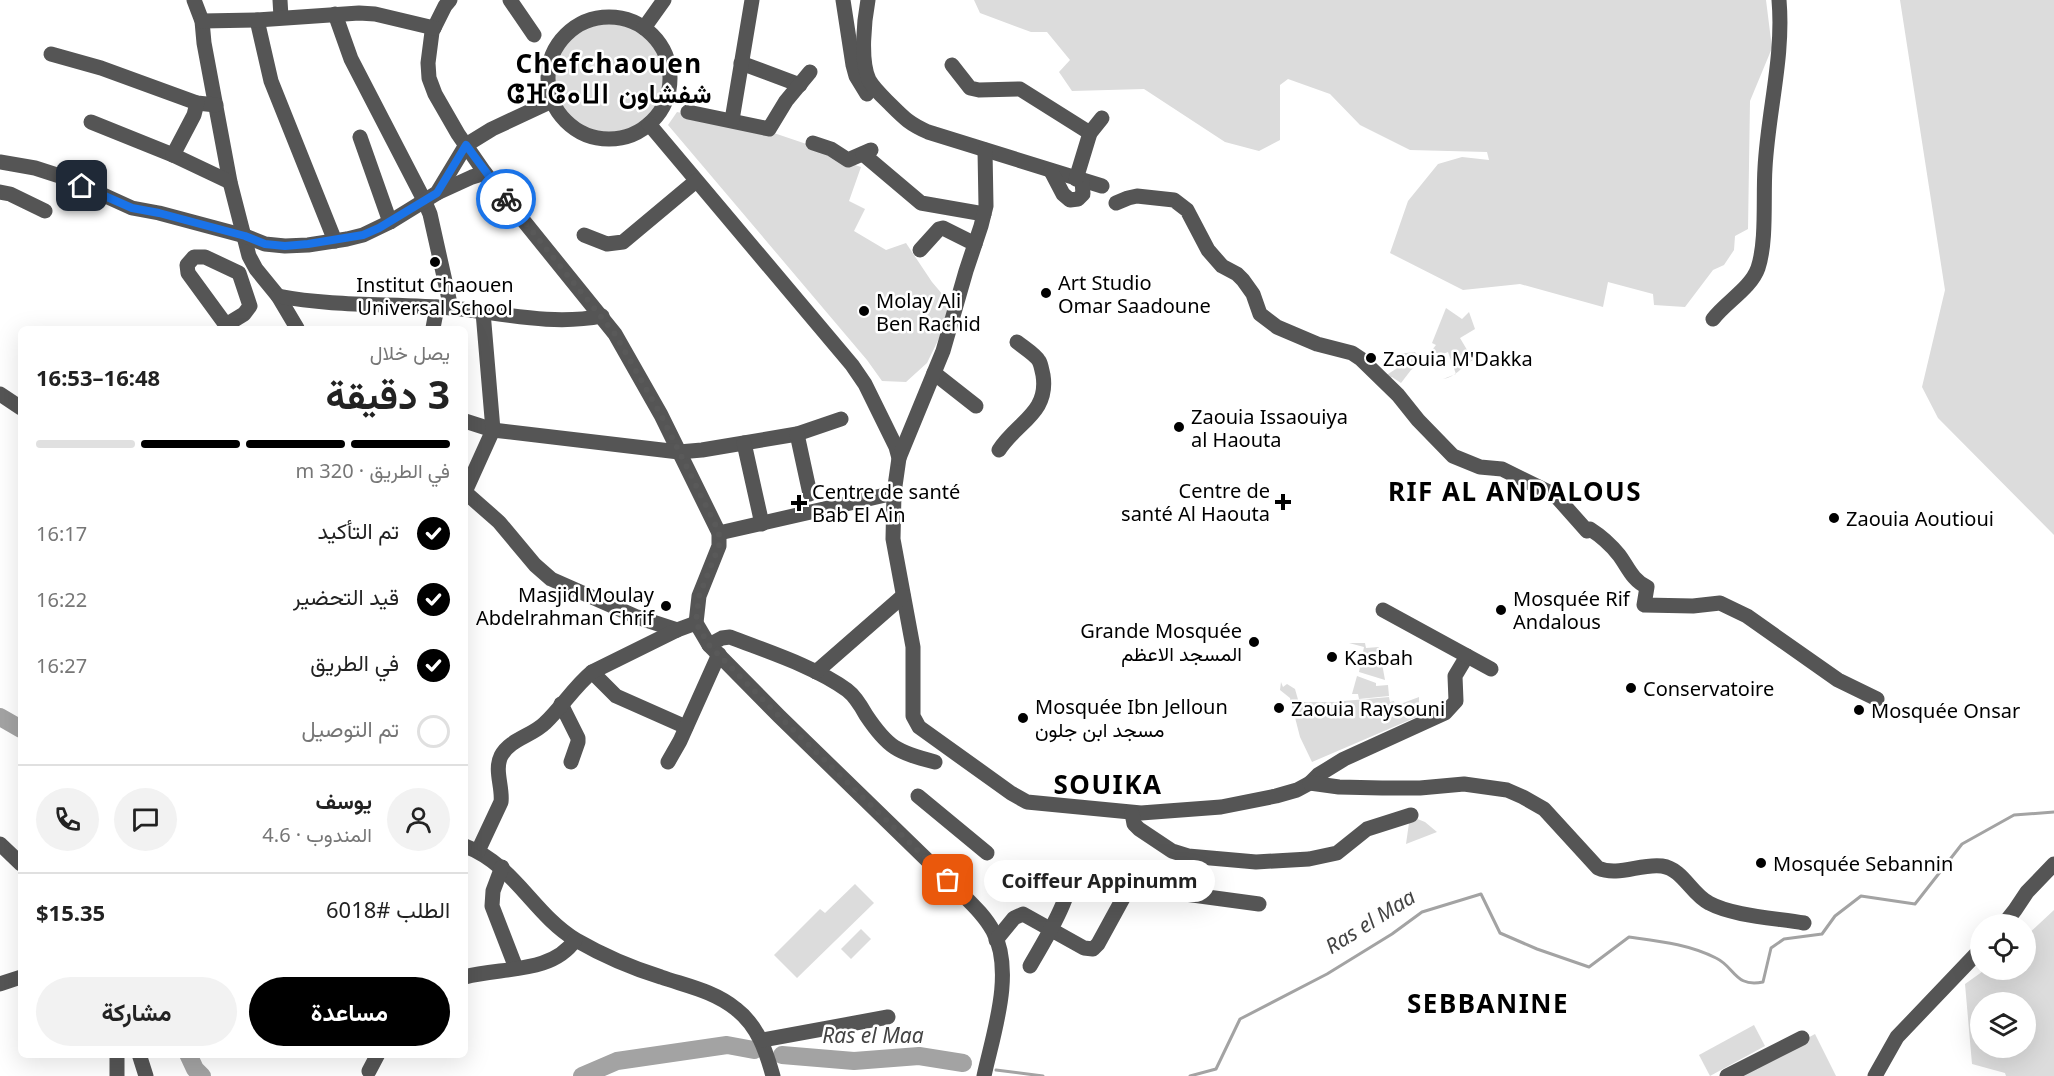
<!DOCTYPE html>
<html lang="ar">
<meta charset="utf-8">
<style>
:root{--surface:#fff;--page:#f2f2f2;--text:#222;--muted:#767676;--line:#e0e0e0;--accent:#000}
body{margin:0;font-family:"Noto Sans",Vazirmatn,"Noto Sans Tifinagh",sans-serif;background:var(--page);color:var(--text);direction:rtl;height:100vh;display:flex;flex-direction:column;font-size:22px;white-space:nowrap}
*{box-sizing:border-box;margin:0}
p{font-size:20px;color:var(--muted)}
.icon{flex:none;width:33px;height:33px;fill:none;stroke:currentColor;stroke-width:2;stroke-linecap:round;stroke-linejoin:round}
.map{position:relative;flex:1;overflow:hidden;direction:ltr}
.drawer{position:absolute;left:18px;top:326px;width:450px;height:732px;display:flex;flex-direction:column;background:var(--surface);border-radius:9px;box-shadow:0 6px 24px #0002;direction:rtl}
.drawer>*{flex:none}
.controls{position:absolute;left:1970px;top:914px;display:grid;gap:12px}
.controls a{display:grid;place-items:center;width:66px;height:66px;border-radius:50%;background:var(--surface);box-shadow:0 6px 24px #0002;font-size:30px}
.pin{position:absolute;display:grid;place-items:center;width:51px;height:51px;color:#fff;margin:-26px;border-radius:12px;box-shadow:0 3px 9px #0006}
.courier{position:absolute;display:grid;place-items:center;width:60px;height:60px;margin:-30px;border:4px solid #1a73e8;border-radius:50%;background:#fff;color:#222;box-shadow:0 2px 8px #0007}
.bubble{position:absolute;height:42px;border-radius:21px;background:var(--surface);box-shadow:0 6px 24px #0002;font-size:20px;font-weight:700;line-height:42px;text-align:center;direction:rtl}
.overview em{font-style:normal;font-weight:700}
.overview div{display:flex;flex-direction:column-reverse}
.overview{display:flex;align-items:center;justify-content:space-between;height:102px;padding:0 18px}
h1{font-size:39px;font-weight:700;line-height:45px}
.bar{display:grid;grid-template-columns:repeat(4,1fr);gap:9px 6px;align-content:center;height:72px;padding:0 18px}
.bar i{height:8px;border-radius:4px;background:var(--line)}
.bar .selected{background:var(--accent)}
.bar p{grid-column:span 4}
.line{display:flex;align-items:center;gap:15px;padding:0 18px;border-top:2px solid var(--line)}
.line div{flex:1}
.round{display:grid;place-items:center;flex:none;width:63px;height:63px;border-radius:32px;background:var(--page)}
ol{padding:0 18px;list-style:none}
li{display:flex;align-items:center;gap:18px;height:66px}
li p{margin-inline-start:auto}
li .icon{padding:6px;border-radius:50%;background:var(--accent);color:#fff;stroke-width:4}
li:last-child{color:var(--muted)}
li i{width:33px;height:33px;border:3px solid var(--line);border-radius:50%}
.button{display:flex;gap:12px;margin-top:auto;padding:12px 18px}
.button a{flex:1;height:69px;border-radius:36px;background:var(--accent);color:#fff;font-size:24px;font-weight:700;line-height:69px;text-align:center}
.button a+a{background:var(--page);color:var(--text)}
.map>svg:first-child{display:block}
.green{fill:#dcdcdc;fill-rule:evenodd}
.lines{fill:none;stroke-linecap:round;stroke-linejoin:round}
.stream{stroke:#a3a3a3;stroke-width:3}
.river{stroke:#a3a3a3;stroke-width:18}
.minor{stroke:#555;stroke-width:15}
.done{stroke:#595959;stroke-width:6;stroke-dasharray:0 10.8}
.route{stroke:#1a73e8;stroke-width:8}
.poi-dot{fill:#000;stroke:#fff;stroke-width:2}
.labels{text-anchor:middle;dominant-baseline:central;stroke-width:5;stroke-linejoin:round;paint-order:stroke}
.poi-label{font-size:20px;fill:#000;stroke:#fff;text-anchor:start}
.water-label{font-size:21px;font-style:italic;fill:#444;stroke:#fff}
.district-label{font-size:26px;font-weight:bold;letter-spacing:1.5px;fill:#000;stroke:#fff}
</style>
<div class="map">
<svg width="2054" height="1076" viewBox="0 0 2054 1076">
<rect width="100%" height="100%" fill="#fff"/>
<!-- green -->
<g class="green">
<path d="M974 0H1766L1772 48 1750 101 1748 229 1735 236 1734 250 1724 265 1713 270 1685 307 1654 305 1653 294 1608 282 1603 307 1520 284 1463 290 1390 253 1408 201 1438 164 1462 157 1489 160 1487 152 1410 150 1360 125 1330 94 1288 79 1280 85V140L1259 151 1225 142 1144 89 1072 91 1059 72 1070 60 1047 32H1031L980 13Z"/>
<path d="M1900 0H2054V535L1938 418 1922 387 1945 290Z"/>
<circle cx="608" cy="78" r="55"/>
<path d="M677 112 768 131 833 153 846 162 861 167 849 201 865 209 854 231 886 250 906 243 932 282 949 302 944 328 927 363 906 382 882 381 867 360 668 125Z"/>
<path d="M1446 308 1462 319 1469 312 1475 329 1460 338 1473 360C1461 367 1456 377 1443 379L1456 374 1448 352 1440 355 1432 350 1436 345 1432 343Z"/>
<path d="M1415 352 1422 362 1411 370 1401 383 1392 377 1389 379 1385 376 1402 365 1397 359V354Z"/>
<path d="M1349 643H1365L1366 648 1379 647 1385 680 1359 672 1364 647Z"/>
<path d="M1357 676 1376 683V686L1388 685 1389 696 1359 699 1358 694H1352Z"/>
<path d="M1281 682 1283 687 1287 684 1295 689 1299 703 1296 704 1298 708 1304 705V702H1338L1339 707 1344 706V701L1389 697 1390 702 1394 701 1395 706 1419 697V716L1312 762 1300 737 1290 698 1280 690Z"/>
<path d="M1410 816 1425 822 1437 832 1406 844Z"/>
<path d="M855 884 874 903 797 978 774 955 820 909 825 913Z"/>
<path d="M2054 910V1076H2006L2005 1073 1972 1064 1965 984 1986 969H2025V937ZM1980 1002H2025V1047H1980Z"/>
<path d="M861 929 871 939 851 959 841 949Z"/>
<path d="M1754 1025 1765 1046 1710 1076 1699 1055Z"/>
<path d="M1815 1034 1836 1076H1737Z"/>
</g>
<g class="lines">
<!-- stream -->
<g class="stream">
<path d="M996 1070 1043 1076"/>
<path d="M1190 1076 1216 1069 1240 1019 1327 974 1392 934 1422 912 1481 894 1500 933 1537 949 1589 967 1629 937C1658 941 1689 944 1716 958 1735 967 1735 988 1763 982L1771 948 1784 939 1822 934 1835 916 1861 896 1915 904 1962 844 2014 815 2054 812"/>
</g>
<!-- river -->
<g class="river">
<path d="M0 717 21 729"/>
<path d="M188 1054 195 1069 202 1076"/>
<path d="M782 1055 854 1061 919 1056 963 1063"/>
<path d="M582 1076 617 1061 727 1045 754 1050"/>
</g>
<!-- minor -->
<g class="minor">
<path d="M194 0 202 21 204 43 230 182 249 256 256 269 278 296 297 328"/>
<path d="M280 0 281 17"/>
<path d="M450 0 445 6 432 32 428 63 429 78 435 94 458 134 485 173 615 334 661 415 719 533V546L699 596 696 623 709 645 779 716 960 892C972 904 985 916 993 931 1015 972 993 1034 984 1076"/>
<path d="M510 0 534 35"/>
<path d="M843 0 853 65 856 76 867 94"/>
<path d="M868 0C864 21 860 61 869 80 874 89 883 97 891 105 905 119 910 124 928 132L1102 186"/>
<path d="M335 14 351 59 424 200 430 214 451 308"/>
<circle cx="609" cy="78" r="61"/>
<path d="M257 20 271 81 335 241"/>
<path d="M202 21 257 20 359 13 375 14 434 28"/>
<path d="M644 28 664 0"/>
<path d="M51 54 101 68 197 103 216 105"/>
<path d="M741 63 800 85"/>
<path d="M952 65 970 88 979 90 1020 89 1090 133"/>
<path d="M688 112 769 129 786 101 810 72"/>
<path d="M732 120 752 0"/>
<path d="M91 122 173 155 230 182"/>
<path d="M649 124 852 365 865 384 896 447 899 458 894 493 893 539 913 647V716L919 727 1011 793 1027 802 1141 813 1221 807 1276 796 1297 790 1310 783 1318 775 1344 759 1445 713 1456 701 1455 676 1467 656"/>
<path d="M360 137 390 222"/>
<path d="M813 143 831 149 848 160 871 150"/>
<path d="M863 154 921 203 984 214"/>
<path d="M173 155 194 115 197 103"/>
<path d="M0 162 35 168 66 178 132 208 159 213 245 236 265 244 285 246 308 245 347 239 363 235 390 222 437 193 466 145 492 129 552 101"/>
<path d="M1051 171 1063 194 1070 200 1078 199 1083 194 1082 181"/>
<path d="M1076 179 1090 133 1102 118"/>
<path d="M0 192 10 194 45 211"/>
<path d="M437 193 472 177 485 173"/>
<path d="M1116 203 1128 198 1137 196 1174 200 1187 210 1208 250 1222 266 1237 274 1243 280 1253 294 1260 314 1277 327 1317 344 1352 353 1361 359 1398 395 1418 420 1453 456 1480 467 1502 469 1555 495 1587 531 1590 529C1601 536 1611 545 1619 555 1628 567 1632 580 1647 587L1644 605 1693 606 1720 603 1747 616 1838 680 1877 699"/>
<path d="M584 235 607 244 623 242 696 181"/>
<path d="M920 250 939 229 943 228 975 244"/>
<path d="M278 296C335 307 394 303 452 308 502 313 552 326 602 316"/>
<path d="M1713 319C1726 302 1751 288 1758 268 1767 241 1763 197 1765 168 1768 111 1784 57 1779 0"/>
<path d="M226 325 188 273 187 265 194 257H205L239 273 250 306 244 314 226 325 227 328"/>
<path d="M433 328 437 307"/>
<path d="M934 373 976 406"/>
<path d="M0 394 21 408"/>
<path d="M465 421 493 430 679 452 702 450 797 434 841 419"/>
<path d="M797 434 810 494"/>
<path d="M744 443 762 524"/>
<path d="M999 450C1017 422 1049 413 1043 375 1042 371 1041 364 1039 361 1036 355 1023 347 1017 342"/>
<path d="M899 458 943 351 966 271 981 226 986 206 985 150"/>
<path d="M465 492 499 522 535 565 551 579 637 617 677 630"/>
<path d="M465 492 493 430 483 312"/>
<path d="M719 533 894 493"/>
<path d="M1383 610 1491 669"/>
<path d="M709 645 722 638 730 637C766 651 816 667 847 690 855 696 861 706 866 715 888 748 897 752 935 762"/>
<path d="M592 672 616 696 686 727"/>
<path d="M816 672 903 596"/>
<path d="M561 704 578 738V742L571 762"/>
<path d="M668 762 680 741 719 654"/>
<path d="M1310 783 1339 787 1382 788H1420L1464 784 1507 790 1523 797 1544 809 1598 868C1618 877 1641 863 1662 866 1683 869 1691 894 1709 903 1733 916 1776 918 1804 923"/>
<path d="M918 796 987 853"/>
<path d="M1132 813 1134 824 1139 829 1172 851 1188 856 1256 862 1309 859 1337 853 1367 829 1411 815"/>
<path d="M0 844 21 864"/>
<path d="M465 846C515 865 533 914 576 940 602 955 632 968 661 977 687 986 714 991 736 1009 758 1026 766 1051 773 1076"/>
<path d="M478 851 501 802C503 788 494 770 501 756 510 739 532 736 545 723 562 707 574 687 592 672L677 630 696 623"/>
<path d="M502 867 493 891 492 906 516 968"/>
<path d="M2004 924 2015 910 2027 892 2054 864"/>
<path d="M996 940 1014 918 1023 914 1084 948 1093 949 1098 944 1127 891 1141 888 1259 904"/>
<path d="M1030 966C1042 945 1056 923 1065 899 1068 891 1068 878 1075 873 1083 867 1095 874 1102 870"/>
<path d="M465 977C501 967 552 974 575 940"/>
<path d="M0 984 21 977"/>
<path d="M762 1040 888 1017"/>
<path d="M139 1054 146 1076"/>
<path d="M369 1071 378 1054"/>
<path d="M117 1076V1054"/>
<path d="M1727 1076 1802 1038"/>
<path d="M1875 1076 1897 1037 1980 950"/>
</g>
</g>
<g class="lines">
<!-- done -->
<path class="done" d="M506 199 615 334 661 415 717 528 719 533V546L699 596 696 623 709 645 779 716 948 880"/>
<!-- route -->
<path class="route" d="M82 186 132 208 159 213 245 236 265 244 285 246 308 244 363 235 379 228 437 193 466 145 506 199"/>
</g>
<!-- markers -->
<g class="poi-dot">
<circle cx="435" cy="262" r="6"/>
<circle cx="1046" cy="293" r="6"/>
<circle cx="864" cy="311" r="6"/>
<circle cx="1371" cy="358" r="6"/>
<circle cx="1179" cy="427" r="6"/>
<path d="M1280 493h6v6h6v6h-6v6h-6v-6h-6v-6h6z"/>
<path d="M796 494h6v6h6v6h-6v6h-6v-6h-6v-6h6z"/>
<circle cx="1834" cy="518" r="6"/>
<circle cx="666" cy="606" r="6"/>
<circle cx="1501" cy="610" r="6"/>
<circle cx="1254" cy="642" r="6"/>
<circle cx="1332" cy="657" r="6"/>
<circle cx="1631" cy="688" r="6"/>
<circle cx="1279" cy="708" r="6"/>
<circle cx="1859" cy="710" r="6"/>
<circle cx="1023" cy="718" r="6"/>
<circle cx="1761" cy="863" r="6"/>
</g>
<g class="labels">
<!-- poi labels -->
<g class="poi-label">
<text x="1058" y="282">Art Studio<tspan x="1058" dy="23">Omar Saadoune</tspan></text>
<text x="435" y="284" text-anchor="middle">Institut Chaouen<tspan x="435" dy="23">Universal School</tspan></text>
<text x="876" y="300">Molay Ali<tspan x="876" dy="23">Ben Rachid</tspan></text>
<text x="1383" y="358">Zaouia M'Dakka</text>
<text x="1191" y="416">Zaouia Issaouiya<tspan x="1191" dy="23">al Haouta</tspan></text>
<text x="1270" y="490" text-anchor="end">Centre de<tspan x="1270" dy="23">santé Al Haouta</tspan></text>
<text x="812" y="491">Centre de santé<tspan x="812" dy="23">Bab El Ain</tspan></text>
<text x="1846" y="518">Zaouia Aoutioui</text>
<text x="654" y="594" text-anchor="end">Masjid Moulay<tspan x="654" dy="23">Abdelrahman Chrif</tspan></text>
<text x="1513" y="598">Mosquée Rif<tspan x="1513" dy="23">Andalous</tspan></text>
<text x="1242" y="630" text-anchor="end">Grande Mosquée<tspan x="1242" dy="23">المسجد الاعظم</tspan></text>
<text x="1344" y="657">Kasbah</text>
<text x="1643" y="688">Conservatoire</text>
<text x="1035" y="706">Mosquée Ibn Jelloun<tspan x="1035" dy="23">مسجد ابن جلون</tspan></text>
<text x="1291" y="708">Zaouia Raysouni</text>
<text x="1871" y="710">Mosquée Onsar</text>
<text x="1773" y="863">Mosquée Sebannin</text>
</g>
<!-- water labels -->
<g class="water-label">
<text transform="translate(1370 921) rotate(-32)">Ras el Maa</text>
<text x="873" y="1035">Ras el Maa</text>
</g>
<!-- district labels -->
<g class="district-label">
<text x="609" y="63">Chefchaouen<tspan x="609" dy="30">ⵛⴼⵛⴰⵡⵏ شفشاون</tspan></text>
<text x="1515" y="491">RIF AL ANDALOUS</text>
<text x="1108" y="784">SOUIKA</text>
<text x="1488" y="1003">SEBBANINE</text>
</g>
</g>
</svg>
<div class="controls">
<a><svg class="icon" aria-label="locate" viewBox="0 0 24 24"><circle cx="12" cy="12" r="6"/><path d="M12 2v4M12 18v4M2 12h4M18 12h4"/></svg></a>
<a><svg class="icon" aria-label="layers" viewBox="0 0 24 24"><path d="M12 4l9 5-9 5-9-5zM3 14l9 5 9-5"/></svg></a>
</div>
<div class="pin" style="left:948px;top:880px;background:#ea580c"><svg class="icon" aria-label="bag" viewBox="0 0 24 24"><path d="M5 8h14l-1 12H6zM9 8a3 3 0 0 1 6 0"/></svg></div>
<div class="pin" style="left:82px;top:186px;background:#1f2937"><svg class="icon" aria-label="home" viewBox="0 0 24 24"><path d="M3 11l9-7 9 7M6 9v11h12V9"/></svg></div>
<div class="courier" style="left:506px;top:199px"><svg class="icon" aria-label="bike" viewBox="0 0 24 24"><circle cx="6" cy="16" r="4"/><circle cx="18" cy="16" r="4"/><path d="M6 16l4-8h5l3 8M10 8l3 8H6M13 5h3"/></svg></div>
<div class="bubble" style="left:984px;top:860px;width:231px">Coiffeur Appinumm</div>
<section class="drawer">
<div class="overview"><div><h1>3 دقيقة</h1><p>يصل خلال</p></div><em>16:48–16:53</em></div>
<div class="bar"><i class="selected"></i><i class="selected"></i><i class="selected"></i><i></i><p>في الطريق · 320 m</p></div>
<ol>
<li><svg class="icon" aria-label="check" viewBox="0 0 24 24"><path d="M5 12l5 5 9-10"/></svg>تم التأكيد<p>16:17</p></li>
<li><svg class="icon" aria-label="check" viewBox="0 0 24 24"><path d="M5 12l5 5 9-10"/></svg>قيد التحضير<p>16:22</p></li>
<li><svg class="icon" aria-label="check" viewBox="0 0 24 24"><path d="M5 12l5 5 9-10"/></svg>في الطريق<p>16:27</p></li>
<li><i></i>تم التوصيل</li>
</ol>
<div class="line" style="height:108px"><a class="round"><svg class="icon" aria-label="person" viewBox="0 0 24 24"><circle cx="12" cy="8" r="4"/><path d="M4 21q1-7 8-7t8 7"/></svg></a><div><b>يوسف</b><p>المندوب · 4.6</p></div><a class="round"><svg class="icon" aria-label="chat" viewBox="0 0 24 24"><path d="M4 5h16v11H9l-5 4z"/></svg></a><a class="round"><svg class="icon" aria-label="phone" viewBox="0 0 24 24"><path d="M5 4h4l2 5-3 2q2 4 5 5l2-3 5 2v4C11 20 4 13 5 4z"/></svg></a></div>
<div class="line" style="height:78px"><div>الطلب #6018</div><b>$15.35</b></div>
<div class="button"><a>مساعدة</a><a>مشاركة</a></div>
</section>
</div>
